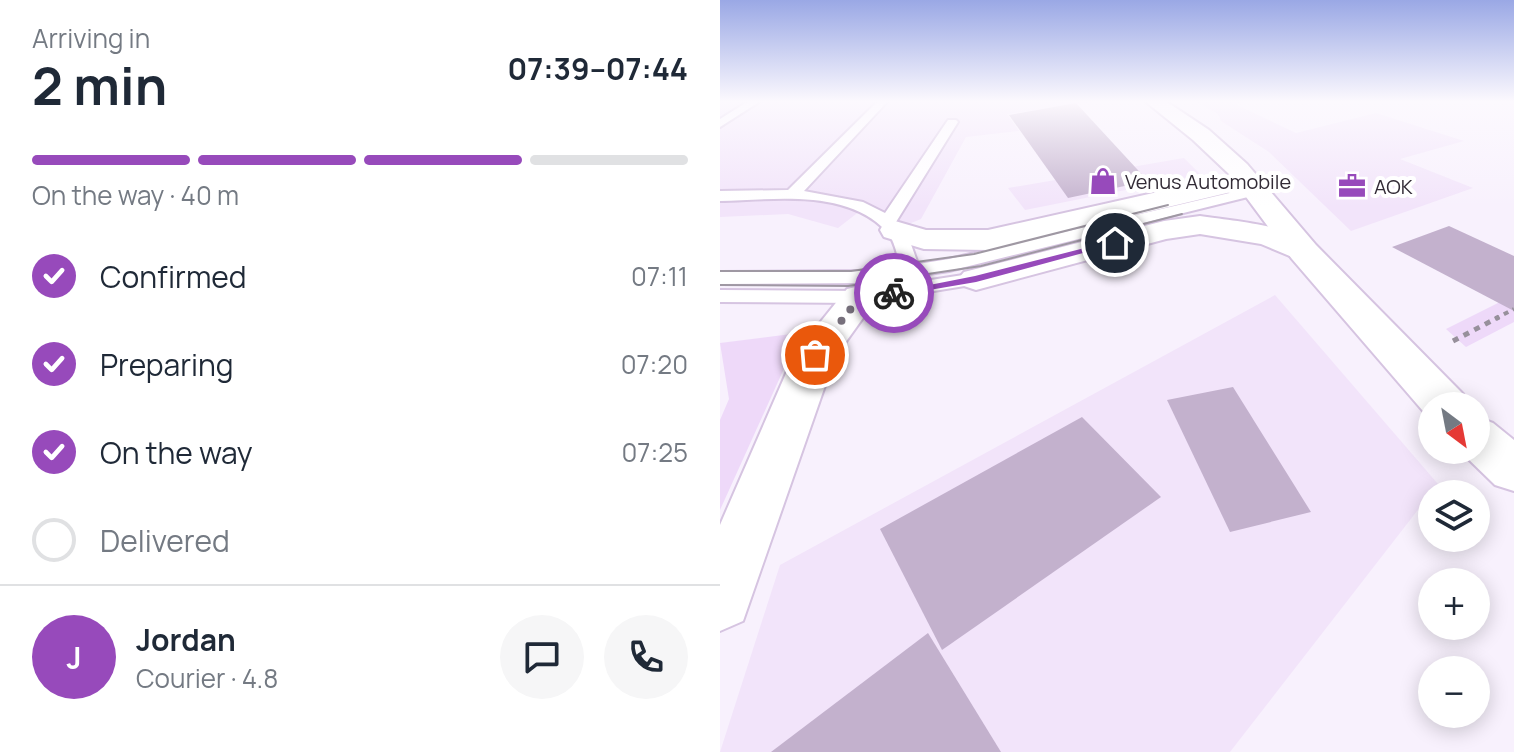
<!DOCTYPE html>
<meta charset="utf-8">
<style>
:root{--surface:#fff;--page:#f6f6f7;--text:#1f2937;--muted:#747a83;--line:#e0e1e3;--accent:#974abb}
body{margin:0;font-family:Manrope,sans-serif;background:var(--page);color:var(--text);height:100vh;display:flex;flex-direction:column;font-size:30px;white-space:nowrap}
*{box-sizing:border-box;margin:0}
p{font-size:26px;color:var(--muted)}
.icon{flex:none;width:44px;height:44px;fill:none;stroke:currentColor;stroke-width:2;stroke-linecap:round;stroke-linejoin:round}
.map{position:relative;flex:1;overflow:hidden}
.sheet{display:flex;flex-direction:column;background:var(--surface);width:720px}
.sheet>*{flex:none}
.needle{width:52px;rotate:148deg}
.buttons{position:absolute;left:698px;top:392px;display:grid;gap:16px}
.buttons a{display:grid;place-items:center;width:72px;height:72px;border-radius:50%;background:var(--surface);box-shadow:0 4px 20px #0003;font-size:40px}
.pin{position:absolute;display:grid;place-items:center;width:68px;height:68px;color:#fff;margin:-34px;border:4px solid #fff;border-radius:50%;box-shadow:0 2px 8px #0007}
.courier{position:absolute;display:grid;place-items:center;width:80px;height:80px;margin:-40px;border:6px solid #974abb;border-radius:50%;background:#fff;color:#222;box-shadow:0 2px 10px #0007}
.overview em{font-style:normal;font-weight:700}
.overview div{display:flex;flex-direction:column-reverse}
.overview{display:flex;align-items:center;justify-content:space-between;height:136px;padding:0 32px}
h1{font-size:52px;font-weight:700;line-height:60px}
.bar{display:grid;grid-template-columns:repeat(4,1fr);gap:12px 8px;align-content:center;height:96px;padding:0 32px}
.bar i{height:10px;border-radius:6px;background:var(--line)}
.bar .on{background:var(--accent)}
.bar p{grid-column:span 4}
.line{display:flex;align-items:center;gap:20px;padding:0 32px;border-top:2px solid var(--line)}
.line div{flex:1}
.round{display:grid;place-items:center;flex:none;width:84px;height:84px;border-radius:42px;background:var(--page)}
ol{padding:0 32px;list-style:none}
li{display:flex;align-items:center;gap:24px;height:88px}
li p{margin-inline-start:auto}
li .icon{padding:8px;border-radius:50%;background:var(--accent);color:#fff;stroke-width:4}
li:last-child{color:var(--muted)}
li i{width:44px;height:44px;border:4px solid var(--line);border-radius:50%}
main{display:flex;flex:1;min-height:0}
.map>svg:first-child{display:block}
.built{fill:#f2e4fa}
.green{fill:#eed9f9}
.building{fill:#c3b1cd}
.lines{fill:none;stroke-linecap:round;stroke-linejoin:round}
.lane-casing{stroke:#d6c4e1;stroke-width:4}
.street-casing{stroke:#d6c4e1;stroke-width:4}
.secondary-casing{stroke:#d6c4e1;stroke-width:4}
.path-far1{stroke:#97909b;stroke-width:4;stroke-dasharray:5 5;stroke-linecap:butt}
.path{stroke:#97909b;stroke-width:5;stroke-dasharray:6 6;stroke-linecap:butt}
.lane{fill:#fff;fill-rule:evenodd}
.street{fill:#fff;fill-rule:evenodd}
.secondary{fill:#fff;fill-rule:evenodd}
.tram{stroke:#9f98a3;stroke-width:2}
.route{fill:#974abb}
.done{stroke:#77707c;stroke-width:8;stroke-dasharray:0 14.4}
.labels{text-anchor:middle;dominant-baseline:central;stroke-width:8;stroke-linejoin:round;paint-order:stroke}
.far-poi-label{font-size:20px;fill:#322b36;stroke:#fff;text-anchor:start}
</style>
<main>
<section class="sheet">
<div class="overview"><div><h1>2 min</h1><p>Arriving in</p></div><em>07:39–07:44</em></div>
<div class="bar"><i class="on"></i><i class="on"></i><i class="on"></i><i></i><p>On the way · 40 m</p></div>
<ol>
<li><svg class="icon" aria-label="check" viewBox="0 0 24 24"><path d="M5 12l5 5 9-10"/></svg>Confirmed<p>07:11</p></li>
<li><svg class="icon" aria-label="check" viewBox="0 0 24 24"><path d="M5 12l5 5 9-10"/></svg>Preparing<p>07:20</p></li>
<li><svg class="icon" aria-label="check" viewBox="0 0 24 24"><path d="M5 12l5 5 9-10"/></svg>On the way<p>07:25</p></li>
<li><i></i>Delivered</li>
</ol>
<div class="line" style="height:144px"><b class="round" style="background:var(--accent);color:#fff">J</b><div><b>Jordan</b><p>Courier · 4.8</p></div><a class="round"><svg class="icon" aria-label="chat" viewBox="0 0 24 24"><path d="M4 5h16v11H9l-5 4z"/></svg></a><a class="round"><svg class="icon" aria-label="phone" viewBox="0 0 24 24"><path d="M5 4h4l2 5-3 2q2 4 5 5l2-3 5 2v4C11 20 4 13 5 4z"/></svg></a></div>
</section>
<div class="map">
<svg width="794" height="752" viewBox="0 0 794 752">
<rect width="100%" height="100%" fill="#f8f1fd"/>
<!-- built -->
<g class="built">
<path d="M0 102H373L287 114 299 131 246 137 201 219 179 228 145 207 118 228 68 214 0 217Z"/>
<path d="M477 102H525L515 104 576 133 656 113 744 141 680 159 753 188 631 231 549 152 501 121 498 114Z"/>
<path d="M464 158 481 175 305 210 288 188Z"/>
<path d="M555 295 718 484 510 752H0L60 565Z"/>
</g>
<!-- green -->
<g class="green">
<path d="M794 295V322L746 347 726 329Z"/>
<path d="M79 333 71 353 0 510V420L9 399 0 343Z"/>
</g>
<!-- building -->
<g class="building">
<path d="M356 103 428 181 348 198 289 115Z"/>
<path d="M729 226 794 256V311L672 247Z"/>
<path d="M513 387 591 512 510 532 447 400Z"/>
<path d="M362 417 441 497 222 650 160 529Z"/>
<path d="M208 633 281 752H51Z"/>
</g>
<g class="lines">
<!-- lane casing -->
<g class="lane-casing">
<g id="lane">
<path d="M27 102H39L0 127V119Z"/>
<path d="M157 102H167L84 191 143 202 165 213 228 120H236L238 122 176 222 188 236 198 264 229 259 535 187 542 191 540 194 229 271 148 283 0 284V272L148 271 165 269 179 261C176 251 174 240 167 232 127 188 53 200 0 201V191L68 190Z"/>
<path d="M256 273 263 275 266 279 263 283 140 303 0 302V290L140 291Z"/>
</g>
</g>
<!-- street casing -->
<g class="street-casing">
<g id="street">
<path d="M527 172 536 174 540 180 536 186 268 250 204 249 164 237 160 230 164 223 175 221 206 230H268Z"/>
<path d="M480 216C511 221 581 225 600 252L596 259 584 262 541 244 480 234 446 239 256 290 244 286 238 279 244 272 444 221Z"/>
<path d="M140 286 153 289 158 297 115 357 23 621 0 631V525L74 355 127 289Z"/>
</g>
</g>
<!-- secondary casing -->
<g class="secondary-casing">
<g id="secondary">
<path d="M426 102H447L489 130 527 164 596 245 743 394 749 406H712V419L709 418 572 259 509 174 473 140Z"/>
<path d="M756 417 773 423 794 440V491L775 485 739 450H756Z"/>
</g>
</g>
<!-- path-far1 -->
<path class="path-far1" d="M775 319 794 309"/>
<!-- path -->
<path class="path" d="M733 341 779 317"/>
<!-- lane -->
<use href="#lane" class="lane"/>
<!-- street -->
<use href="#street" class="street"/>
<!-- secondary -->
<use href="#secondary" class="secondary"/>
<!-- tram -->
<g class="tram">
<path d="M0 271H131L254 254 448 205"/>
<path d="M0 285 128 286 261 266 462 214"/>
</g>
</g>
<!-- sky -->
<linearGradient id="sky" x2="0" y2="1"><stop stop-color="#9aa8e5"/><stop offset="0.49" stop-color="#fcf9fe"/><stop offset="1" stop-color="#fcf9fe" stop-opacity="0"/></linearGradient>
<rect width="794" height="207" fill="url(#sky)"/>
<!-- route -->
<path class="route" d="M392 241 400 243 256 282 174 296 169 293 255 276Z"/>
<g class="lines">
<!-- done -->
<path class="done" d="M95 355 140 297 174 293"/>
</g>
<!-- icons -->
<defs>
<g id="shop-bare" transform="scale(2.16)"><path d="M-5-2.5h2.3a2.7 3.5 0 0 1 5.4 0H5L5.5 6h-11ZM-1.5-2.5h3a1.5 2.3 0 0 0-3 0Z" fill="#974abb" stroke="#fff" stroke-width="2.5" paint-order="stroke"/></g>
<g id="office-bare" transform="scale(2.16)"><path d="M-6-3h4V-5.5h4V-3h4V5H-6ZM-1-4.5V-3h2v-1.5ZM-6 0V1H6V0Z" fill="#974abb" stroke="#fff" stroke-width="2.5" paint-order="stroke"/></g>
</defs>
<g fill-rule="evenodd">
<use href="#shop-bare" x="383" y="181"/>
<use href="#office-bare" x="632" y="186"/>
</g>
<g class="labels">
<!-- far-poi labels -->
<g class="far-poi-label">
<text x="405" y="181">Venus Automobile</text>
<text x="654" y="186">AOK</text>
</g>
</g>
</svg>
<div class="buttons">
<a><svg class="needle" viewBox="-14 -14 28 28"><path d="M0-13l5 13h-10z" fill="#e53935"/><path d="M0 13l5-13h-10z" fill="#747a83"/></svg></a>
<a><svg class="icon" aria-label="layers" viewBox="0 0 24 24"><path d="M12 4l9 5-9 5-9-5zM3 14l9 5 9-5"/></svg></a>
<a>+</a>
<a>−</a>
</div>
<div class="pin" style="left:95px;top:355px;background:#ea580c"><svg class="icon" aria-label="bag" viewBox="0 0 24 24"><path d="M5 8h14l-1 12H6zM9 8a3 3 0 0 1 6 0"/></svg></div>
<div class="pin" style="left:395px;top:243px;background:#1f2937"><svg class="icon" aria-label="home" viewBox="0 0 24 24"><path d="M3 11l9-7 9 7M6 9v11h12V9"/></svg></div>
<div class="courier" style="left:174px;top:293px"><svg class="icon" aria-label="bike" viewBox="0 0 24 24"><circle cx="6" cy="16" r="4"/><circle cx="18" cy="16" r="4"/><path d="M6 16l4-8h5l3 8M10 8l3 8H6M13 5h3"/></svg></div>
</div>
</main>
